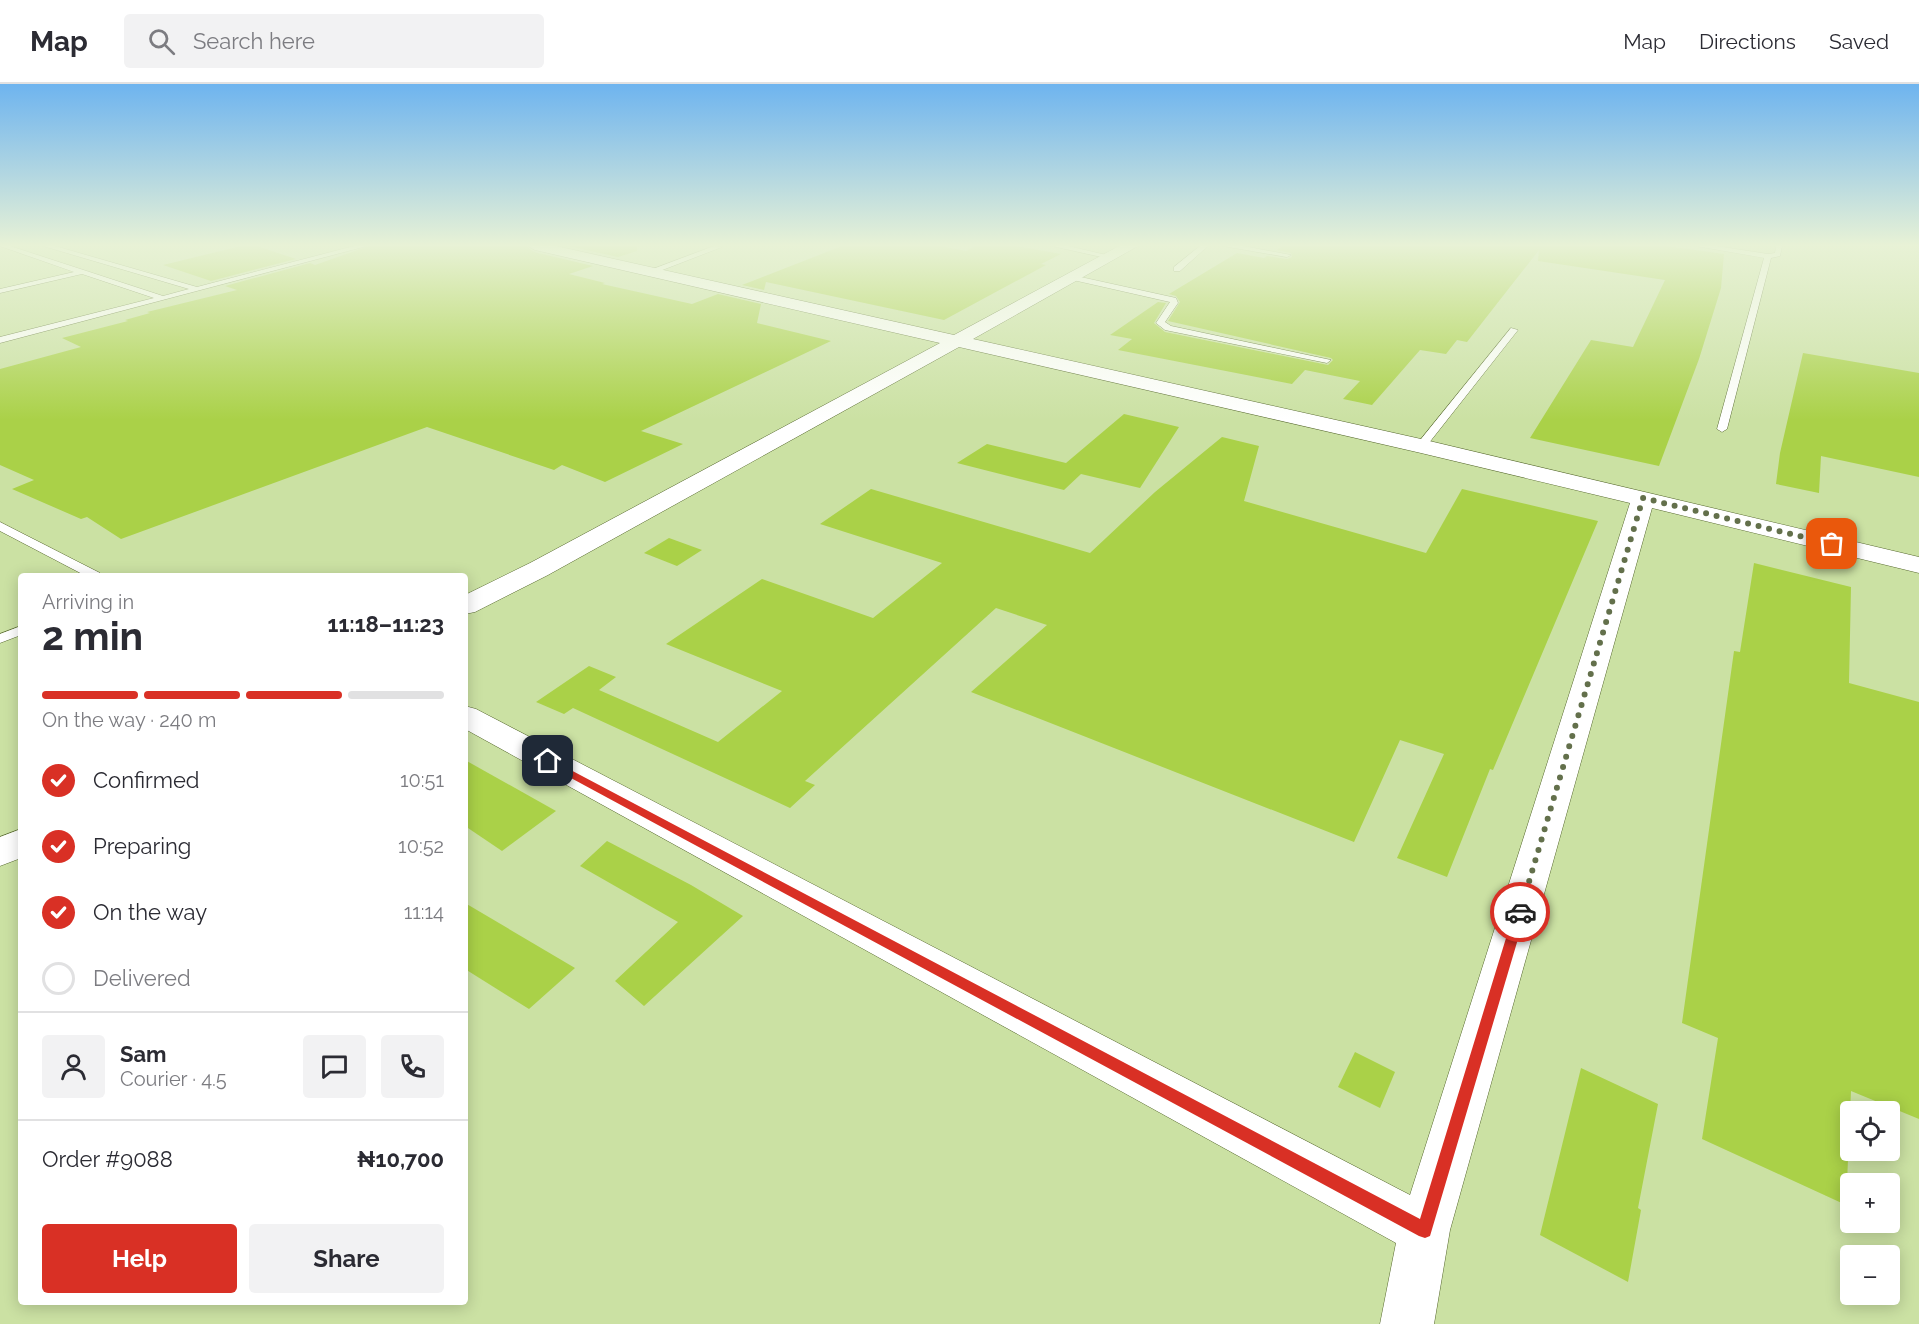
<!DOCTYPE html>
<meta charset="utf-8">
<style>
:root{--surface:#fff;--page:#f2f2f3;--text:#2b2b33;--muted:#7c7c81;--line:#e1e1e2;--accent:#d93025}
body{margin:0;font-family:Raleway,sans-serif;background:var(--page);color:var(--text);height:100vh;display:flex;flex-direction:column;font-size:22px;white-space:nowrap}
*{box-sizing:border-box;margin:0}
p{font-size:20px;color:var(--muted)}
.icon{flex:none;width:33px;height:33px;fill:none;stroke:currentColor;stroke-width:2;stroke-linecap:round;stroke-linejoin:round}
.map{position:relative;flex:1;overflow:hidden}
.details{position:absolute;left:18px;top:489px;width:450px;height:732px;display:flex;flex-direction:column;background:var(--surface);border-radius:6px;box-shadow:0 3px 15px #0003}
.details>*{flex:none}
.fabs{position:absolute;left:1840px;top:1017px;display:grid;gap:12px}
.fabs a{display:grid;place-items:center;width:60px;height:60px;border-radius:6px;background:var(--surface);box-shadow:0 3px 15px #0003;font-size:30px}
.pin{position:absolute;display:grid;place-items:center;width:51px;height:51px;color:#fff;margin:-26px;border-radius:12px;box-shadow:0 3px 9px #0006}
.courier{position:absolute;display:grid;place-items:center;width:60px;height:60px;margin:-30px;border:4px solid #d93025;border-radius:50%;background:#fff;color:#222;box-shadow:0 2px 8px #0007}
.summary em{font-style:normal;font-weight:700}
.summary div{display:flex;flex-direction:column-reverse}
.summary{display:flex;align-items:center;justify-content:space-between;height:102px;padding:0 24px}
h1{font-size:39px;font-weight:700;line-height:45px}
.bar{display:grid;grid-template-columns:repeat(4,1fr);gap:9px 6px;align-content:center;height:72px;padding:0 24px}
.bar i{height:8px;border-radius:4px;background:var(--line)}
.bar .current{background:var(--accent)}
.bar p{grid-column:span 4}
.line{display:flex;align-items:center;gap:15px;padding:0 24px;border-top:2px solid var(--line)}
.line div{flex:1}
.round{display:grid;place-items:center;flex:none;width:63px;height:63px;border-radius:6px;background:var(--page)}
ol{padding:0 24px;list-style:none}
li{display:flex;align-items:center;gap:18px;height:66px}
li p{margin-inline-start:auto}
li .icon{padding:6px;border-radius:50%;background:var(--accent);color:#fff;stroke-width:4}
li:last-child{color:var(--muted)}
li i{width:33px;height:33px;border:3px solid var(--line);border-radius:50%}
.cta{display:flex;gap:12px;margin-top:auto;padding:12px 24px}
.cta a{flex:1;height:69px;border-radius:6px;background:var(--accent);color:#fff;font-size:24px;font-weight:700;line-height:69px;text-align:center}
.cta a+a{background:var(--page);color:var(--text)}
header{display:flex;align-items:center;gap:36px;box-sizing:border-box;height:84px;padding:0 30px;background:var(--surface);border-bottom:2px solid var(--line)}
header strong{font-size:28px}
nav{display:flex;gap:33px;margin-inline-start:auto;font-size:21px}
.search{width:420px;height:54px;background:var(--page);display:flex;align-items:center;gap:15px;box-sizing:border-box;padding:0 21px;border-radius:6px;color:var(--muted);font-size:22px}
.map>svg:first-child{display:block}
.building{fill:#aad148}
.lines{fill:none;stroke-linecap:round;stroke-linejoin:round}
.service-casing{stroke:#56672e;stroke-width:1}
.minor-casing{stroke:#56672e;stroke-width:1}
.service{fill:#fff;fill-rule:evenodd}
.minor{fill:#fff;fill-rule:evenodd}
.route{fill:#d93025}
.done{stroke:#63704b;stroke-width:6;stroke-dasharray:0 10.8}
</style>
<header>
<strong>Map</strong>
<div class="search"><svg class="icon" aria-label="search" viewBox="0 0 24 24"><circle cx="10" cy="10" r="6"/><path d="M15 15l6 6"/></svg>Search here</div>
<nav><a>Map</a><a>Directions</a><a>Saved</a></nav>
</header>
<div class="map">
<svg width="1919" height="1240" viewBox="0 0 1919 1240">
<rect width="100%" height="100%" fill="#cbe1a3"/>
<!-- building -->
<g class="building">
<path d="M241 162H257L296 175 211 197 163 181Z"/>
<path d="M369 162H526L534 168 593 182 569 190 605 199 602 200 692 220 718 210 761 220 757 239 831 257 641 347 683 360 605 398 562 381 554 386 427 343 121 455 87 433 81 435 12 405 34 396 0 381V285L81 263 62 254 128 237 125 236 150 229 147 228 237 206 225 202 310 179 315 181Z"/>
<path d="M568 162H637V167L618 173Z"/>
<path d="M842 162H941L966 167 975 162H1016L1061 170 1041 180 1046 181 944 236 766 198 764 206 742 201Z"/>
<path d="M1283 162H1667L1724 170 1721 204 1699 275 1659 382 1530 354 1591 256 1633 263 1665 196 1538 177 1539 166 1467 258 1457 256 1446 270 1420 266 1372 321 1343 315 1360 297 1305 286 1292 300 1118 266 1132 255 1110 251 1158 218 1166 219 1154 239 1165 248 1328 281 1333 276 1331 274 1168 237 1180 218 1176 212 1169 210 1237 169 1264 174 1267 172 1287 175 1292 173 1291 169 1277 166Z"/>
<path d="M1803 269 1919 289V393L1821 372 1819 409 1776 400 1780 369Z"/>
<path d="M1124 330 1179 343 1140 404 1081 390 1064 406 957 379 987 360 1066 379Z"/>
<path d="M1222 353 1259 362 1244 417 1426 469 1462 405 1598 437 1493 686 1490 685 1447 793 1397 774 1444 670 1400 656 1354 758 971 608 1047 541 996 524 805 697 815 701 790 724 573 624 564 630 536 618 589 582 616 593 599 606 718 658 782 607 666 560 762 495 873 534 942 479 820 440 871 405 1090 469 1155 408Z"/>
<path d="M669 454 702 466 677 482 644 469Z"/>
<path d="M1754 479 1851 503 1849 599 1919 618V1035L1851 1007 1846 1121 1702 1055 1718 954 1682 939 1734 567 1740 568Z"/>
<path d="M465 676 556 727 502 767 465 742Z"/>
<path d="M607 757 691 801 743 832 644 922 615 897 678 838 580 782Z"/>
<path d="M465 819 575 884 529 925 465 885Z"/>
<path d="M1355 968 1395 988 1380 1024 1338 1003Z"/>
<path d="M1581 984 1658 1020 1638 1124 1641 1126 1628 1198 1540 1151Z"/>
</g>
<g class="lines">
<!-- service casing -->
<g class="service-casing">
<g id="service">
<path d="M0 162H10L163 212 189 205 43 162H55L197 203 354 162H367L0 259V253L154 214 82 190 0 209V205L74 188Z"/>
<path d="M714 162 722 163 652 190 645 188Z"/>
<path d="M1052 162H1068L1115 173 1111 175Z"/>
<path d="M1200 162H1208L1180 187H1174V183Z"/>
<path d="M1223 162H1243L1291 171 1287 173Z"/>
<path d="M1696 162H1716L1768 170 1775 169 1776 162H1782L1780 172 1771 174 1727 345 1722 348 1717 345 1764 174Z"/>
<path d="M1076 192 1176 214 1178 219 1165 238 1171 242 1331 276 1327 279 1165 246 1156 239 1170 218 1073 196Z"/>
<path d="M1511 244 1518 246 1425 364H1417V360Z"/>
<path d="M0 438 100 489 102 492H86L0 447Z"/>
<path d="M21 542V551L0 559V550Z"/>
</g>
</g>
<!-- minor casing -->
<g class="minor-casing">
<g id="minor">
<path d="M528 162H556L954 251 1119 162H1138L973 255 1421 355 1919 473V489L1652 424 1450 1146 1434 1240H1380L1396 1159 465 645V622L476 625 1410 1111 1630 419 1421 369 959 263 548 491 475 528 465 530V511L530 479 940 259 535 166Z"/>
<path d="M21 745V774L0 782V753Z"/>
</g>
</g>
<!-- service -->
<use href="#service" class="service"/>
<!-- minor -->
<use href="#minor" class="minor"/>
</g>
<!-- sky -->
<linearGradient id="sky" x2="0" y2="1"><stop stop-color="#6eb4ef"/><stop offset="0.48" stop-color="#e8f2d6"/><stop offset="1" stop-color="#e8f2d6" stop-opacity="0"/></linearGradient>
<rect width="1919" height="336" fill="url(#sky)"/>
<!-- route -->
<path class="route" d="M548 674 1420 1135 1514 828 1520 823 1524 824 1526 828 1430 1152 1425 1154 1419 1152 545 680V675Z"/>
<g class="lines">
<!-- done -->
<path class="done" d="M1520 828 1643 414 1832 460"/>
</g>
</svg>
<div class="fabs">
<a><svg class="icon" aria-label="locate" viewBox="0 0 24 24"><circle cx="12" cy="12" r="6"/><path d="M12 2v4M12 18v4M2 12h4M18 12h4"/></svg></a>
<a>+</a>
<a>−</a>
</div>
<div class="pin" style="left:1832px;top:460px;background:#ea580c"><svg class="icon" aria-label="bag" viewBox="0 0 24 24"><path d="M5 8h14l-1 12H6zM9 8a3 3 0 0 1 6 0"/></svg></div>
<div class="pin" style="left:548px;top:677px;background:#1f2937"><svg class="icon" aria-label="home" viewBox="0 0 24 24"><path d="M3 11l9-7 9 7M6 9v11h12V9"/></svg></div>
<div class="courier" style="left:1520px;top:828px"><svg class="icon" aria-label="car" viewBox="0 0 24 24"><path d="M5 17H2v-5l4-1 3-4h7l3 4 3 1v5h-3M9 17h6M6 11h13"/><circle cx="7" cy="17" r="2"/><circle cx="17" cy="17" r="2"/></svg></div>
<section class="details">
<div class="summary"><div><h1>2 min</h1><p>Arriving in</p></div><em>11:18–11:23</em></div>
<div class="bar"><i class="current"></i><i class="current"></i><i class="current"></i><i></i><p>On the way · 240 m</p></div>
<ol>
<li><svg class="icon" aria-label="check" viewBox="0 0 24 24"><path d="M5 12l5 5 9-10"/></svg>Confirmed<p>10:51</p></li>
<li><svg class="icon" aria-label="check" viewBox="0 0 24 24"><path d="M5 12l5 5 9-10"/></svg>Preparing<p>10:52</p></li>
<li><svg class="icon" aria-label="check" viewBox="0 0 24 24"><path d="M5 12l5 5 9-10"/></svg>On the way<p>11:14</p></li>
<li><i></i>Delivered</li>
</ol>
<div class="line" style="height:108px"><a class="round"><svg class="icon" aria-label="person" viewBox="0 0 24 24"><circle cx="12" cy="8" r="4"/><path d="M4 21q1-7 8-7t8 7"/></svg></a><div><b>Sam</b><p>Courier · 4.5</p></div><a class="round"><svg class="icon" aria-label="chat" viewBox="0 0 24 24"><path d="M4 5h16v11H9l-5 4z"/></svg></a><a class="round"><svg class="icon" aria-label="phone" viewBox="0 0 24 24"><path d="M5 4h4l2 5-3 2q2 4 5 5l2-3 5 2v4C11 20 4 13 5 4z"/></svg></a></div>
<div class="line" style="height:78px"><div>Order #9088</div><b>₦10,700</b></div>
<div class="cta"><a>Help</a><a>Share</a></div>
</section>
</div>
